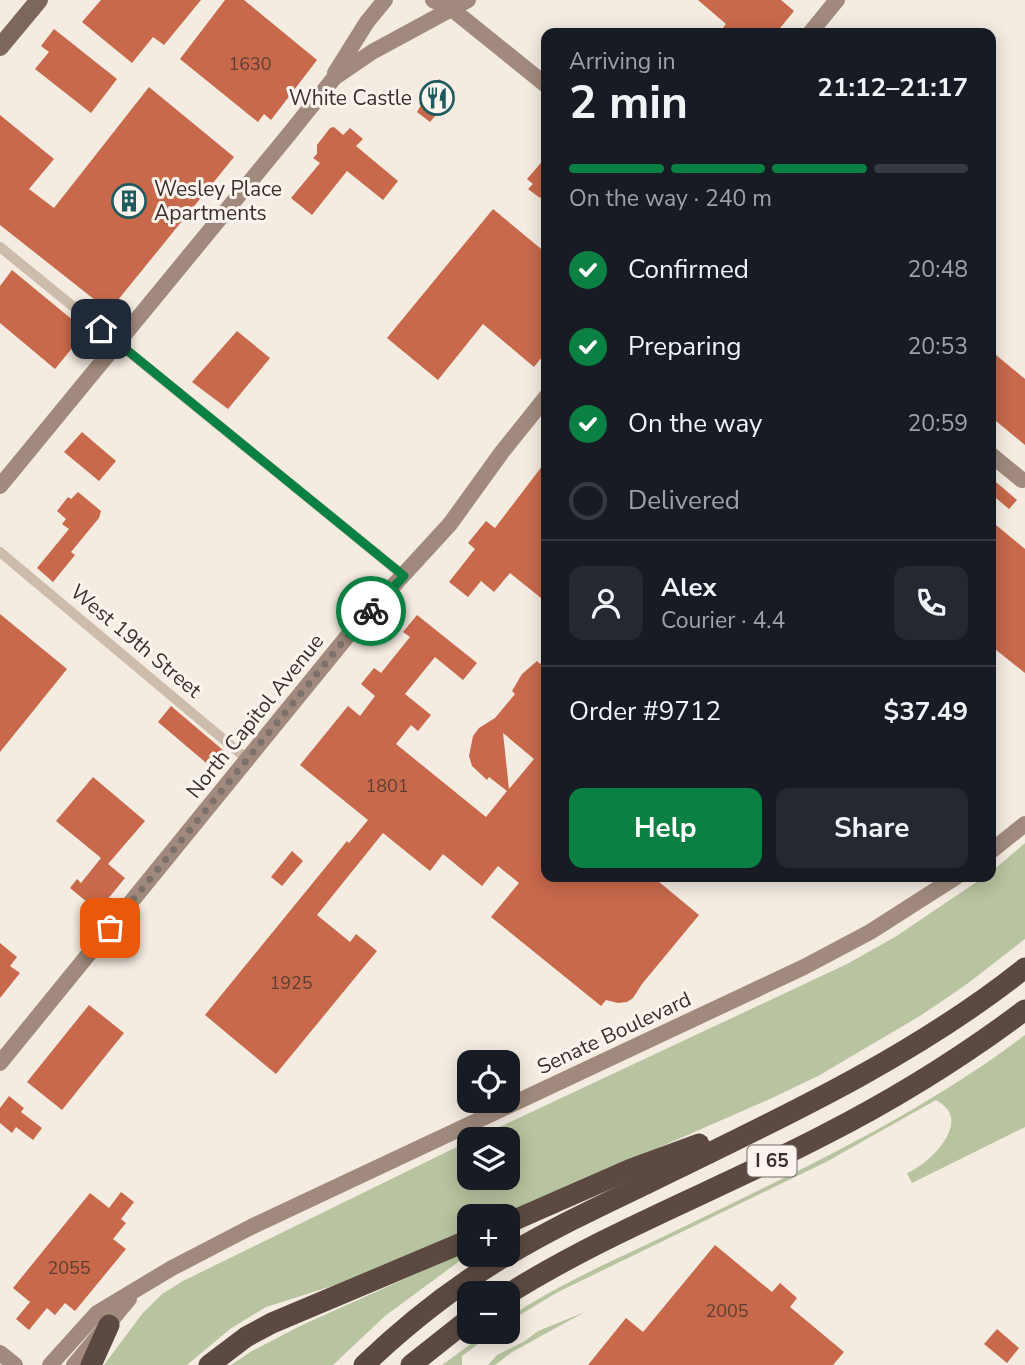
<!DOCTYPE html>
<meta charset="utf-8">
<style>
:root{--surface:#171b24;--page:#242831;--text:#f1f3f6;--muted:#9ea1a6;--line:#363941;--accent:#0b8043}
body{margin:0;font-family:"Nunito Sans",sans-serif;background:var(--page);color:var(--text);height:100vh;display:flex;flex-direction:column;font-size:26px;white-space:nowrap}
*{box-sizing:border-box;margin:0}
p{font-size:23px;color:var(--muted)}
.icon{flex:none;width:38px;height:38px;fill:none;stroke:currentColor;stroke-width:2;stroke-linecap:round;stroke-linejoin:round}
.map{position:relative;flex:1;overflow:hidden}
.sheet{position:absolute;left:541px;top:28px;width:455px;height:854px;display:flex;flex-direction:column;background:var(--surface);border-radius:14px;box-shadow:0 4px 18px #0003}
.sheet>*{flex:none}
.tools{position:absolute;left:457px;top:1050px;display:grid;gap:14px}
.tools a{display:grid;place-items:center;width:63px;height:63px;border-radius:14px;background:var(--surface);box-shadow:0 4px 18px #0003;font-size:35px}
.pin{position:absolute;display:grid;place-items:center;width:60px;height:60px;color:#fff;margin:-30px;border-radius:14px;box-shadow:0 4px 10px #0006}
.courier{position:absolute;display:grid;place-items:center;width:70px;height:70px;margin:-35px;border:5px solid #0b8043;border-radius:50%;background:#fff;color:#222;box-shadow:0 2px 9px #0007}
.overview em{font-style:normal;font-weight:700}
.overview div{display:flex;flex-direction:column-reverse}
.overview{display:flex;align-items:center;justify-content:space-between;height:119px;padding:0 28px}
h1{font-size:46px;font-weight:700;line-height:52px}
.bar{display:grid;grid-template-columns:repeat(4,1fr);gap:10px 7px;align-content:center;height:84px;padding:0 28px}
.bar i{height:9px;border-radius:5px;background:var(--line)}
.bar .on{background:var(--accent)}
.bar p{grid-column:span 4}
.line{display:flex;align-items:center;gap:18px;padding:0 28px;border-top:2px solid var(--line)}
.line div{flex:1}
.round{display:grid;place-items:center;flex:none;width:74px;height:74px;border-radius:14px;background:var(--page)}
ol{padding:0 28px;list-style:none}
li{display:flex;align-items:center;gap:21px;height:77px}
li p{margin-inline-start:auto}
li .icon{padding:7px;border-radius:50%;background:var(--accent);color:#fff;stroke-width:4}
li:last-child{color:var(--muted)}
li i{width:38px;height:38px;border:4px solid var(--line);border-radius:50%}
.primary-button{display:flex;gap:14px;margin-top:auto;padding:14px 28px}
.primary-button a{flex:1;height:80px;border-radius:14px;background:var(--accent);color:#fff;font-size:28px;font-weight:700;line-height:80px;text-align:center}
.primary-button a+a{background:var(--page);color:var(--text)}
.map>svg:first-child{display:block}
.green{fill:#b8c4a0}
.building{fill:#c8694b;fill-rule:evenodd}
.lines{fill:none;stroke-linecap:round;stroke-linejoin:round}
.street{stroke:#cdbbac;stroke-width:10}
.secondary{stroke:#a18a7d;stroke-width:16}
.primary{stroke:#7d675c;stroke-width:18}
.highway{stroke:#5c4a42;stroke-width:21}
.done{stroke:#7c716b;stroke-width:7;stroke-dasharray:0 12.6}
.route{stroke:#0b8043;stroke-width:9}
.labels{text-anchor:middle;dominant-baseline:central;stroke-width:6;stroke-linejoin:round;paint-order:stroke}
.number-label{font-size:18px;fill:#5e3e33}
.shield{fill:#fbf5ee;stroke:#756b66;stroke-width:2}
.shield-label{font-size:19px;font-weight:bold;fill:#3b302b}
.poi-label{font-size:21px;fill:#3b302b;stroke:#fbf5ee;text-anchor:end}
.street-label{font-size:21px;fill:#3b302b;stroke:#fbf5ee}
</style>
<div class="map">
<svg width="1025" height="1365" viewBox="0 0 1025 1365">
<rect width="100%" height="100%" fill="#f4ebe1"/>
<!-- green -->
<g class="green">
<path d="M1025 843V939L967 984 920 1016 818 1076 772 1098 503 1216H469V1231L373 1273 266 1307 230 1329 187 1365H104L142 1314 162 1294 183 1281 469 1141V1178H508V1139H474L847 964 895 937 984 877H990L991 872Z"/>
<path d="M1025 1035V1127L912 1183 907 1173C925 1166 955 1138 951 1117 949 1108 942 1104 936 1100L826 1162 558 1292 508 1322V1318C560 1283 617 1259 673 1232 794 1173 917 1117 1025 1035Z"/>
<path d="M469 1250V1254L385 1316 333 1365H231L252 1351 300 1326Z"/>
<path d="M585 1312 512 1352 495 1365H488L497 1355 525 1341 538 1331Z"/>
<path d="M487 1332H494L462 1356V1365H442Z"/>
</g>
<!-- building -->
<g class="building">
<path d="M101 0H201L164 45 153 37 132 63 82 22Z"/>
<path d="M225 0H244L317 60 271 120 264 114 258 122 180 59Z"/>
<path d="M698 0H781L794 11 776 33H719L726 24Z"/>
<path d="M54 29 117 79 91 113 35 69 49 52 41 46Z"/>
<path d="M439 79 455 92 430 122 417 112 421 105 419 104Z"/>
<path d="M149 87 234 157 109 311 0 225V115L54 159 29 189 54 208Z"/>
<path d="M334 127 343 135 350 128 363 139 356 146 398 181 383 200 347 171 312 215 291 198 320 163 313 158 317 154V145L330 128Z"/>
<path d="M546 157V190L540 198 528 189 533 184 527 179Z"/>
<path d="M493 209 546 253V352L534 367 483 324 438 380 387 338Z"/>
<path d="M12 270 86 331 55 369 0 323V286Z"/>
<path d="M237 331 270 358 228 409 192 382Z"/>
<path d="M990 350 1025 379V445L990 416Z"/>
<path d="M82 432 116 461 99 481 64 452Z"/>
<path d="M546 461V591L541 598 510 573 494 592 481 581 468 597 449 582 475 549 468 543 486 521 495 528Z"/>
<path d="M990 477 1017 500 1009 509 990 493Z"/>
<path d="M78 492 101 511 99 518 71 552 75 555 53 582 37 568 69 529 62 524 66 519 57 511 68 497 71 499Z"/>
<path d="M990 520 1025 549V673L990 645Z"/>
<path d="M0 614 67 669 0 752Z"/>
<path d="M417 615 477 663 463 680 435 657 405 694 431 715 418 731 411 725 396 744 486 817 507 791 489 777 487 780 472 766 469 756 473 736 479 728 495 718 515 694 512 691 522 674 537 661 540 664 546 656V877H653L699 915 642 984 633 998 627 1002 618 1003 606 1000 601 1006 491 917 519 883 498 866 482 886 443 854 430 871 383 833 317 915 350 942 356 934 377 951 276 1074 205 1015 347 841 349 843 368 820 300 765 348 706 360 716 375 696 361 684 374 668 381 673 410 637 403 632ZM503 733 534 759 509 789Z"/>
<path d="M171 706 224 751 211 767 158 722Z"/>
<path d="M93 777 145 821 108 864 125 878 98 911 70 888 77 879 81 883 101 858 56 821Z"/>
<path d="M292 851 303 861 282 886 271 877Z"/>
<path d="M0 943 17 957 10 966 20 973 0 998Z"/>
<path d="M89 1005 124 1033 62 1110 27 1082Z"/>
<path d="M9 1096 24 1108 21 1112 42 1128 33 1140 16 1127 12 1133 0 1123V1108Z"/>
<path d="M121 1192 134 1202 121 1219 126 1223 113 1239 126 1249 75 1311 65 1303 55 1315 47 1308 29 1330 16 1319 30 1302 13 1288 90 1193 109 1208Z"/>
<path d="M715 1245 772 1292 780 1283 797 1298 790 1307 844 1352 833 1365H588L626 1318 643 1332Z"/>
<path d="M997 1329 1019 1348 1007 1363 984 1344Z"/>
</g>
<g class="lines">
<!-- street -->
<g class="street">
<path d="M0 247 404 576"/>
<path d="M0 552 247 759"/>
</g>
<!-- secondary -->
<g class="secondary">
<path d="M433 0 453 10 546 85"/>
<path d="M810 33 837 0"/>
<path d="M335 73 367 22 385 0"/>
<path d="M990 454 1022 480"/>
<path d="M0 486 290 133 334 78 372 52 468 0"/>
<path d="M990 852 1025 824"/>
<path d="M0 1063 350 633 450 524 502 452 546 397"/>
<path d="M0 1353 15 1365"/>
<path d="M50 1365 97 1313 172 1268 251 1227 804 967 870 932 956 877"/>
<path d="M74 1365 129 1299"/>
</g>
<!-- primary -->
<path class="primary" d="M0 47 39 0"/>
<!-- highway -->
<g class="highway">
<path d="M508 1223 631 1169 699 1144"/>
<path d="M508 1255C553 1228 602 1205 650 1182 779 1119 912 1058 1025 968"/>
<path d="M508 1294C607 1232 718 1190 822 1136 893 1100 961 1058 1025 1010"/>
<path d="M91 1365 109 1325"/>
<path d="M209 1365 246 1337 272 1323 469 1240"/>
<path d="M364 1365C408 1323 455 1286 507 1255"/>
<path d="M411 1365 469 1319"/>
</g>
</g>
<g class="lines">
<!-- done -->
<path class="done" d="M110 928 350 633 371 611"/>
<!-- route -->
<path class="route" d="M101 329 404 576 371 611"/>
</g>
<!-- icons -->
<defs>
<g id="restaurant-ring" transform="scale(1.75)"><circle r="9.5" fill="#fbf5ee" stroke="#1f5a5e" stroke-width="1.5"/><path d="M-5-6h1v4h1v-4h1v4h1v-4h1v5L-1.5 .5V6h-2V.5L-5-1ZM5-6V6H3V1.5H1.5Q1.5-4 5-6Z" fill="#1f5a5e"/></g>
<g id="building-ring" transform="scale(1.75)"><circle r="9.5" fill="#fbf5ee" stroke="#1f5a5e" stroke-width="1.5"/><path d="M-4-6H4V6H1V3H-1V6H-4ZM-2.5-4.3h1.7v1.8h-1.7ZM.8-4.3h1.7v1.8H.8ZM-2.5-1h1.7V.8h-1.7ZM.8-1h1.7V.8H.8Z" fill="#1f5a5e"/></g>
</defs>
<g fill-rule="evenodd">
<use href="#restaurant-ring" x="437" y="98"/>
<use href="#building-ring" x="129" y="201"/>
</g>
<g class="labels">
<!-- number labels -->
<g class="number-label">
<text x="250" y="64">1630</text>
<text x="387" y="786">1801</text>
<text x="291" y="983">1925</text>
<text x="69" y="1268">2055</text>
<text x="727" y="1311">2005</text>
</g>
<!-- shield labels -->
<rect class="shield" x="747.5" y="1145.5" width="49" height="31" rx="5"/>
<g class="shield-label">
<text x="772" y="1161">I 65</text>
</g>
<!-- poi labels -->
<g class="poi-label">
<text x="412" y="98">White Castle</text>
<text x="154" y="189" text-anchor="start">Wesley Place<tspan x="154" dy="24">Apartments</tspan></text>
</g>
<!-- street labels -->
<g class="street-label">
<text transform="translate(136 641) rotate(40)">West 19th Street</text>
<text transform="translate(255 716) rotate(-51)">North Capitol Avenue</text>
<text transform="translate(614 1033) rotate(-25)">Senate Boulevard</text>
</g>
</g>
</svg>
<div class="tools">
<a><svg class="icon" aria-label="locate" viewBox="0 0 24 24"><circle cx="12" cy="12" r="6"/><path d="M12 2v4M12 18v4M2 12h4M18 12h4"/></svg></a>
<a><svg class="icon" aria-label="layers" viewBox="0 0 24 24"><path d="M12 4l9 5-9 5-9-5zM3 14l9 5 9-5"/></svg></a>
<a>+</a>
<a>−</a>
</div>
<div class="pin" style="left:110px;top:928px;background:#ea580c"><svg class="icon" aria-label="bag" viewBox="0 0 24 24"><path d="M5 8h14l-1 12H6zM9 8a3 3 0 0 1 6 0"/></svg></div>
<div class="pin" style="left:101px;top:329px;background:#1f2937"><svg class="icon" aria-label="home" viewBox="0 0 24 24"><path d="M3 11l9-7 9 7M6 9v11h12V9"/></svg></div>
<div class="courier" style="left:371px;top:611px"><svg class="icon" aria-label="bike" viewBox="0 0 24 24"><circle cx="6" cy="16" r="4"/><circle cx="18" cy="16" r="4"/><path d="M6 16l4-8h5l3 8M10 8l3 8H6M13 5h3"/></svg></div>
<section class="sheet">
<div class="overview"><div><h1>2 min</h1><p>Arriving in</p></div><em>21:12–21:17</em></div>
<div class="bar"><i class="on"></i><i class="on"></i><i class="on"></i><i></i><p>On the way · 240 m</p></div>
<ol>
<li><svg class="icon" aria-label="check" viewBox="0 0 24 24"><path d="M5 12l5 5 9-10"/></svg>Confirmed<p>20:48</p></li>
<li><svg class="icon" aria-label="check" viewBox="0 0 24 24"><path d="M5 12l5 5 9-10"/></svg>Preparing<p>20:53</p></li>
<li><svg class="icon" aria-label="check" viewBox="0 0 24 24"><path d="M5 12l5 5 9-10"/></svg>On the way<p>20:59</p></li>
<li><i></i>Delivered</li>
</ol>
<div class="line" style="height:126px"><a class="round"><svg class="icon" aria-label="person" viewBox="0 0 24 24"><circle cx="12" cy="8" r="4"/><path d="M4 21q1-7 8-7t8 7"/></svg></a><div><b>Alex</b><p>Courier · 4.4</p></div><a class="round"><svg class="icon" aria-label="phone" viewBox="0 0 24 24"><path d="M5 4h4l2 5-3 2q2 4 5 5l2-3 5 2v4C11 20 4 13 5 4z"/></svg></a></div>
<div class="line" style="height:91px"><div>Order #9712</div><b>$37.49</b></div>
<div class="primary-button"><a>Help</a><a>Share</a></div>
</section>
</div>
